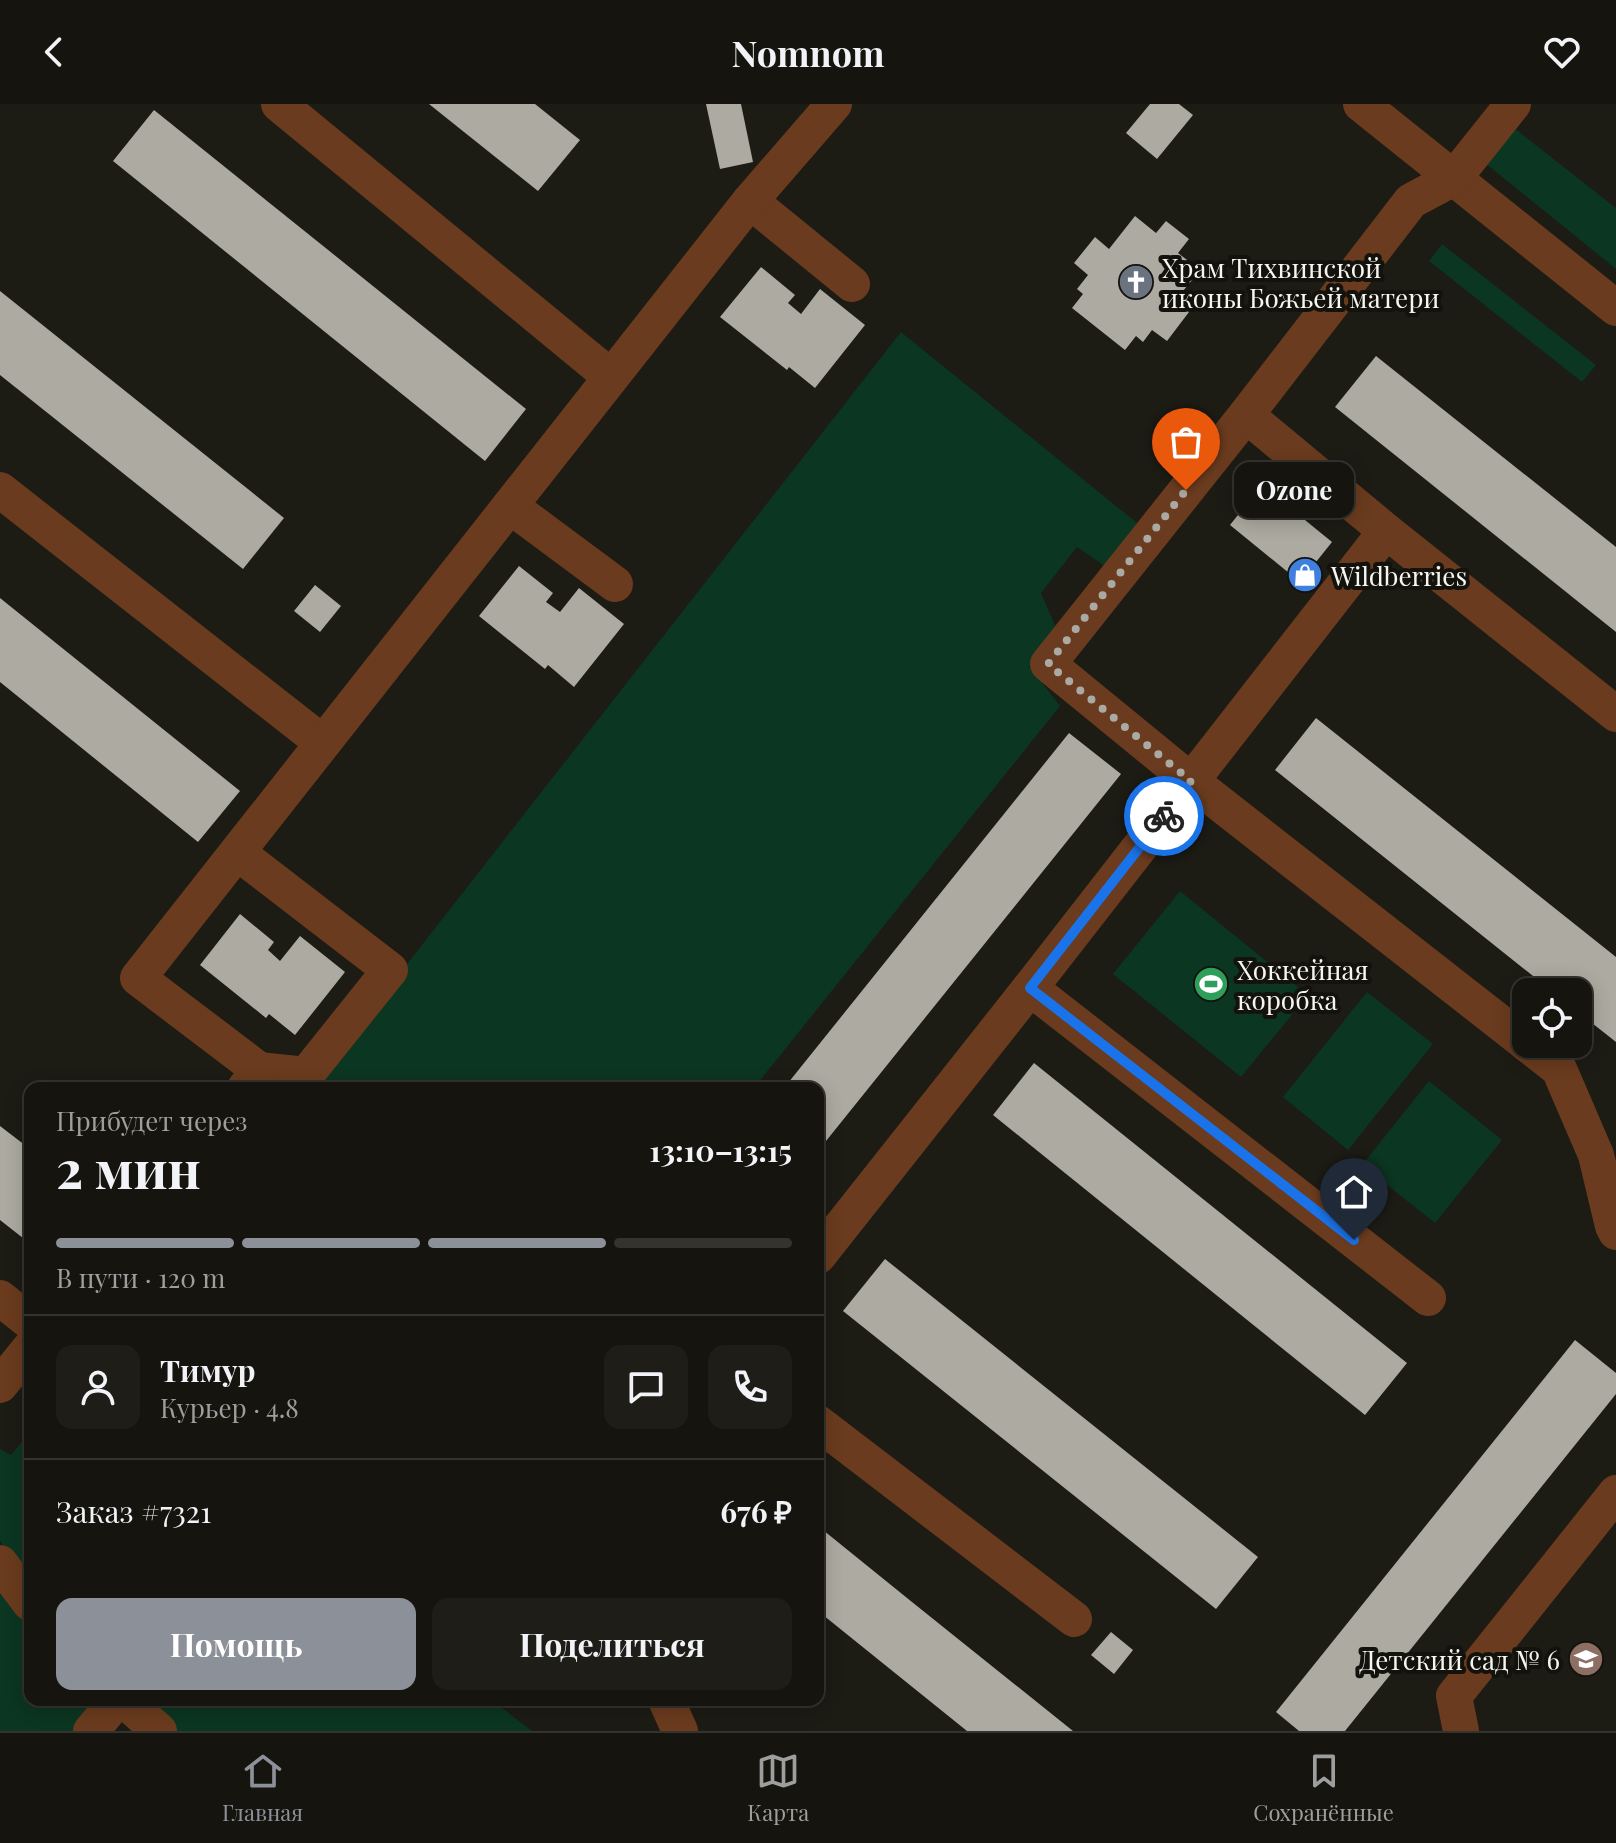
<!DOCTYPE html>
<html lang="ru">
<meta charset="utf-8">
<style>
:root{--surface:#15140f;--page:#1e1d18;--text:#f1f3f6;--muted:#9d9e9e;--line:#34332f;--accent:#8c9099}
body{margin:0;font-family:"Playfair Display",serif;background:var(--page);color:var(--text);height:100vh;display:flex;flex-direction:column;font-size:30px;white-space:nowrap}
*{box-sizing:border-box;margin:0}
p{font-size:26px;color:var(--muted)}
.icon{flex:none;width:44px;height:44px;fill:none;stroke:currentColor;stroke-width:2;stroke-linecap:round;stroke-linejoin:round}
.map{position:relative;flex:1;overflow:hidden}
.drawer{position:absolute;left:24px;top:978px;width:800px;height:624px;display:flex;flex-direction:column;background:var(--surface);border-radius:16px;box-shadow:0 4px 20px #0003,0 0 0 2px var(--line)}
.drawer>*{flex:none}
.fabs{position:absolute;left:1512px;top:874px;display:grid;gap:16px}
.fabs a{display:grid;place-items:center;width:80px;height:80px;border-radius:16px;background:var(--surface);box-shadow:0 4px 20px #0003,0 0 0 2px var(--line);font-size:40px}
.pin{position:absolute;display:grid;place-items:center;width:68px;height:68px;color:#fff;margin:-82px -34px;border-radius:50% 50% 50% 0;rotate:-45deg;box-shadow:0 0 8px #0007}
.pin .icon{rotate:45deg}
.courier{position:absolute;display:grid;place-items:center;width:80px;height:80px;margin:-40px;border:6px solid #1a73e8;border-radius:50%;background:#fff;color:#222;box-shadow:0 2px 10px #0007}
.bubble{position:absolute;height:56px;border-radius:16px;background:var(--surface);box-shadow:0 4px 20px #0003,0 0 0 2px var(--line);font-size:26px;font-weight:700;line-height:56px;text-align:center}
.summary em{font-style:normal;font-weight:700}
.summary div{display:flex;flex-direction:column-reverse}
.summary{display:flex;align-items:center;justify-content:space-between;height:136px;padding:0 32px}
h1{font-size:52px;font-weight:700;line-height:60px}
.bar{display:grid;grid-template-columns:repeat(4,1fr);gap:12px 8px;align-content:center;height:96px;padding:0 32px}
.bar i{height:10px;border-radius:6px;background:var(--line)}
.bar .on{background:var(--accent)}
.bar p{grid-column:span 4}
.line{display:flex;align-items:center;gap:20px;padding:0 32px;border-top:2px solid var(--line)}
.line div{flex:1}
.round{display:grid;place-items:center;flex:none;width:84px;height:84px;border-radius:16px;background:var(--page)}
.action{display:flex;gap:16px;margin-top:auto;padding:16px 32px}
.action a{flex:1;height:92px;border-radius:16px;background:var(--accent);color:#fff;font-size:32px;font-weight:700;line-height:92px;text-align:center}
.action a+a{background:var(--page);color:var(--text)}
header{display:flex;justify-content:space-between;align-items:center;height:104px;padding:0 32px;background:var(--surface);font-size:36px;font-weight:700}
.dock{display:flex;justify-content:space-around;align-items:center;height:112px;border-top:2px solid var(--line);background:var(--surface);font-size:22px;color:var(--muted)}
.dock a{display:grid;justify-items:center;gap:4px}
.dock .on{color:var(--accent)}
.map>svg:first-child{display:block}
.green{fill:#0b3621}
.building{fill:#acaaa1}
.lines{fill:none;stroke-linecap:round;stroke-linejoin:round}
.minor{stroke:#6a3b1e;stroke-width:36}
.done{stroke:#aaa9a3;stroke-width:8;stroke-dasharray:0 14.4}
.route{stroke:#1a73e8;stroke-width:10}
.labels{text-anchor:middle;dominant-baseline:central;stroke-width:8;stroke-linejoin:round;paint-order:stroke}
.poi-label{font-size:26px;fill:#f6f5f0;stroke:#13120c;text-anchor:start}
</style>
<header><svg class="icon" aria-label="back" viewBox="0 0 24 24"><path d="M15 5l-7 7 7 7"/></svg>Nomnom<svg class="icon" aria-label="heart" viewBox="0 0 24 24"><path d="M12 20l-8-8c-3-5 5-10 8-4 3-6 11-1 8 4z"/></svg></header>
<div class="map">
<svg width="1616" height="1627" viewBox="0 0 1616 1627">
<rect width="100%" height="100%" fill="#1c1b14"/>
<!-- green -->
<g class="green">
<path d="M1513 23 1616 104V165L1485 59Z"/>
<path d="M1442 140 1596 261 1582 278 1429 157Z"/>
<path d="M901 228 1142 423 1109 465 1077 443 1041 489 1057 526 1029 562 1060 602 754 984H310Z"/>
<path d="M1180 787 1308 891 1241 973 1113 870Z"/>
<path d="M1367 888 1433 940 1348 1046 1283 993Z"/>
<path d="M1429 977 1502 1036 1435 1119 1362 1061Z"/>
<path d="M30 1328V1479L0 1437V1345L11 1351Z"/>
<path d="M0 1485 30 1524V1596H99L74 1627H0Z"/>
<path d="M141 1596H492L532 1627H176Z"/>
</g>
<!-- building -->
<g class="building">
<path d="M429 0H535L580 36 538 87Z"/>
<path d="M706 0H741L753 58 720 65Z"/>
<path d="M1150 0H1179L1193 11 1157 55 1126 29Z"/>
<path d="M154 6 526 305 485 357 113 57Z"/>
<path d="M1135 112 1156 129 1166 117 1189 135 1178 149 1200 166 1175 197 1189 208 1167 237 1152 226 1143 238 1136 232 1125 246 1072 204 1083 190 1077 185 1088 171 1074 159 1095 133 1109 145Z"/>
<path d="M761 163 795 191 788 199 801 210 820 185 865 221 815 284 789 263 787 266 720 213Z"/>
<path d="M0 187 284 414 243 465 0 271Z"/>
<path d="M1376 252 1616 443V528L1335 303Z"/>
<path d="M1262 381 1332 438 1300 478 1230 421Z"/>
<path d="M519 462 553 489 546 498 560 508 579 484 624 520 574 583 548 561 545 565 479 512Z"/>
<path d="M315 481 341 502 320 528 294 507Z"/>
<path d="M0 494 240 687 198 738 0 578Z"/>
<path d="M1316 614 1616 853V938L1578 908V888H1553L1275 666Z"/>
<path d="M1069 629 1121 670 818 1047V984H784Z"/>
<path d="M240 810 274 838 268 846 280 857 300 832 345 868 295 931 269 910 266 914 200 861Z"/>
<path d="M1034 959 1407 1259 1365 1311 993 1011Z"/>
<path d="M0 1022 30 1045V1135L28 1138 0 1116Z"/>
<path d="M885 1155 1258 1453 1216 1505 843 1207Z"/>
<path d="M1575 1236 1616 1269V1290L1345 1627H1299L1276 1608Z"/>
<path d="M818 1422 912 1498 1073 1627H967L818 1507Z"/>
<path d="M1111 1528 1133 1546 1114 1570 1091 1551Z"/>
</g>
<g class="lines">
<!-- minor -->
<g class="minor">
<path d="M279 0 611 273"/>
<path d="M1361 0 1616 204"/>
<path d="M750 97 852 180"/>
<path d="M1246 311 1048 560 1191 677 1526 939"/>
<path d="M0 386 323 639"/>
<path d="M510 402 615 480"/>
<path d="M1386 427 1616 610"/>
<path d="M238 749 390 866 306 971 259 966"/>
<path d="M1030 884 1428 1194"/>
<path d="M1527 940 1559 965 1596 1051 1613 1122 1616 1128"/>
<path d="M245 984 259 966 138 874 750 97 834 0"/>
<path d="M818 1152 1030 884 1386 427 1246 311 1411 97 1454 74 1513 0"/>
<path d="M0 1194 30 1218"/>
<path d="M0 1281 30 1244"/>
<path d="M818 1319 1074 1515"/>
<path d="M0 1459 30 1499"/>
<path d="M124 1596 159 1627"/>
<path d="M666 1596 680 1627"/>
<path d="M91 1627 117 1596"/>
<path d="M1461 1627 1454 1592 1616 1389"/>
</g>
</g>
<g class="lines">
<!-- done -->
<path class="done" d="M1164 712 1191 677 1048 560 1186 386"/>
<!-- route -->
<path class="route" d="M1164 712 1030 884 1354 1136"/>
</g>
<!-- icons -->
<defs>
<g id="church-disc" transform="scale(1.8)"><circle r="9.5" fill="#6b7280" stroke="#13120c"/><path d="M-1.2-6h2.4v3.5h3.3v2.4h-3.3V6h-2.4V-.1h-3.3v-2.4h3.3Z" fill="#fff"/></g>
<g id="shop-disc" transform="scale(1.8)"><circle r="9.5" fill="#3f7fe0" stroke="#13120c"/><path d="M-5-2.5h2.3a2.7 3.5 0 0 1 5.4 0H5L5.5 6h-11ZM-1.5-2.5h3a1.5 2.3 0 0 0-3 0Z" fill="#fff"/></g>
<g id="stadium-disc" transform="scale(1.8)"><circle r="9.5" fill="#2e9e5b" stroke="#13120c"/><path d="M0-5a6.5 5 0 1 0 0 10a6.5 5 0 1 0 0-10ZM-3.5-1.8h7v3.6h-7Z" fill="#fff"/></g>
<g id="school-disc" transform="scale(1.8)"><circle r="9.5" fill="#8d6e63" stroke="#13120c"/><path d="M0-5L7-2L0 1L-7-2ZM-4 1L0 2.5L4 1V4Q0 6-4 4Z" fill="#fff"/></g>
</defs>
<g fill-rule="evenodd">
<use href="#church-disc" x="1136" y="178"/>
<use href="#shop-disc" x="1305" y="471"/>
<use href="#stadium-disc" x="1211" y="880"/>
<use href="#school-disc" x="1586" y="1555"/>
</g>
<g class="labels">
<!-- poi labels -->
<g class="poi-label">
<text x="1162" y="163">Храм Тихвинской<tspan x="1162" dy="30">иконы Божьей матери</tspan></text>
<text x="1331" y="471">Wildberries</text>
<text x="1237" y="865">Хоккейная<tspan x="1237" dy="30">коробка</tspan></text>
<text x="1560" y="1555" text-anchor="end">Детский сад № 6</text>
</g>
</g>
</svg>
<div class="fabs">
<a><svg class="icon" aria-label="locate" viewBox="0 0 24 24"><circle cx="12" cy="12" r="6"/><path d="M12 2v4M12 18v4M2 12h4M18 12h4"/></svg></a>
</div>
<div class="pin" style="left:1186px;top:386px;background:#ea580c"><svg class="icon" aria-label="bag" viewBox="0 0 24 24"><path d="M5 8h14l-1 12H6zM9 8a3 3 0 0 1 6 0"/></svg></div>
<div class="pin" style="left:1354px;top:1136px;background:#1f2937"><svg class="icon" aria-label="home" viewBox="0 0 24 24"><path d="M3 11l9-7 9 7M6 9v11h12V9"/></svg></div>
<div class="courier" style="left:1164px;top:712px"><svg class="icon" aria-label="bike" viewBox="0 0 24 24"><circle cx="6" cy="16" r="4"/><circle cx="18" cy="16" r="4"/><path d="M6 16l4-8h5l3 8M10 8l3 8H6M13 5h3"/></svg></div>
<div class="bubble" style="left:1234px;top:358px;width:120px">Ozone</div>
<section class="drawer">
<div class="summary"><div><h1>2 мин</h1><p>Прибудет через</p></div><em>13:10–13:15</em></div>
<div class="bar"><i class="on"></i><i class="on"></i><i class="on"></i><i></i><p>В пути · 120 m</p></div>
<div class="line" style="height:144px"><a class="round"><svg class="icon" aria-label="person" viewBox="0 0 24 24"><circle cx="12" cy="8" r="4"/><path d="M4 21q1-7 8-7t8 7"/></svg></a><div><b>Тимур</b><p>Курьер · 4.8</p></div><a class="round"><svg class="icon" aria-label="chat" viewBox="0 0 24 24"><path d="M4 5h16v11H9l-5 4z"/></svg></a><a class="round"><svg class="icon" aria-label="phone" viewBox="0 0 24 24"><path d="M5 4h4l2 5-3 2q2 4 5 5l2-3 5 2v4C11 20 4 13 5 4z"/></svg></a></div>
<div class="line" style="height:104px"><div>Заказ #7321</div><b>676 ₽</b></div>
<div class="action"><a>Помощь</a><a>Поделиться</a></div>
</section>
</div>
<nav class="dock">
<a class="on"><svg class="icon" aria-label="home" viewBox="0 0 24 24"><path d="M3 11l9-7 9 7M6 9v11h12V9"/></svg>Главная</a>
<a><svg class="icon" aria-label="map" viewBox="0 0 24 24"><path d="M3 6l6-2 6 2 6-2v14l-6 2-6-2-6 2zM9 4v14M15 6v14"/></svg>Карта</a>
<a><svg class="icon" aria-label="saved" viewBox="0 0 24 24"><path d="M7 4h10v16l-5-4-5 4z"/></svg>Сохранённые</a>
</nav>
